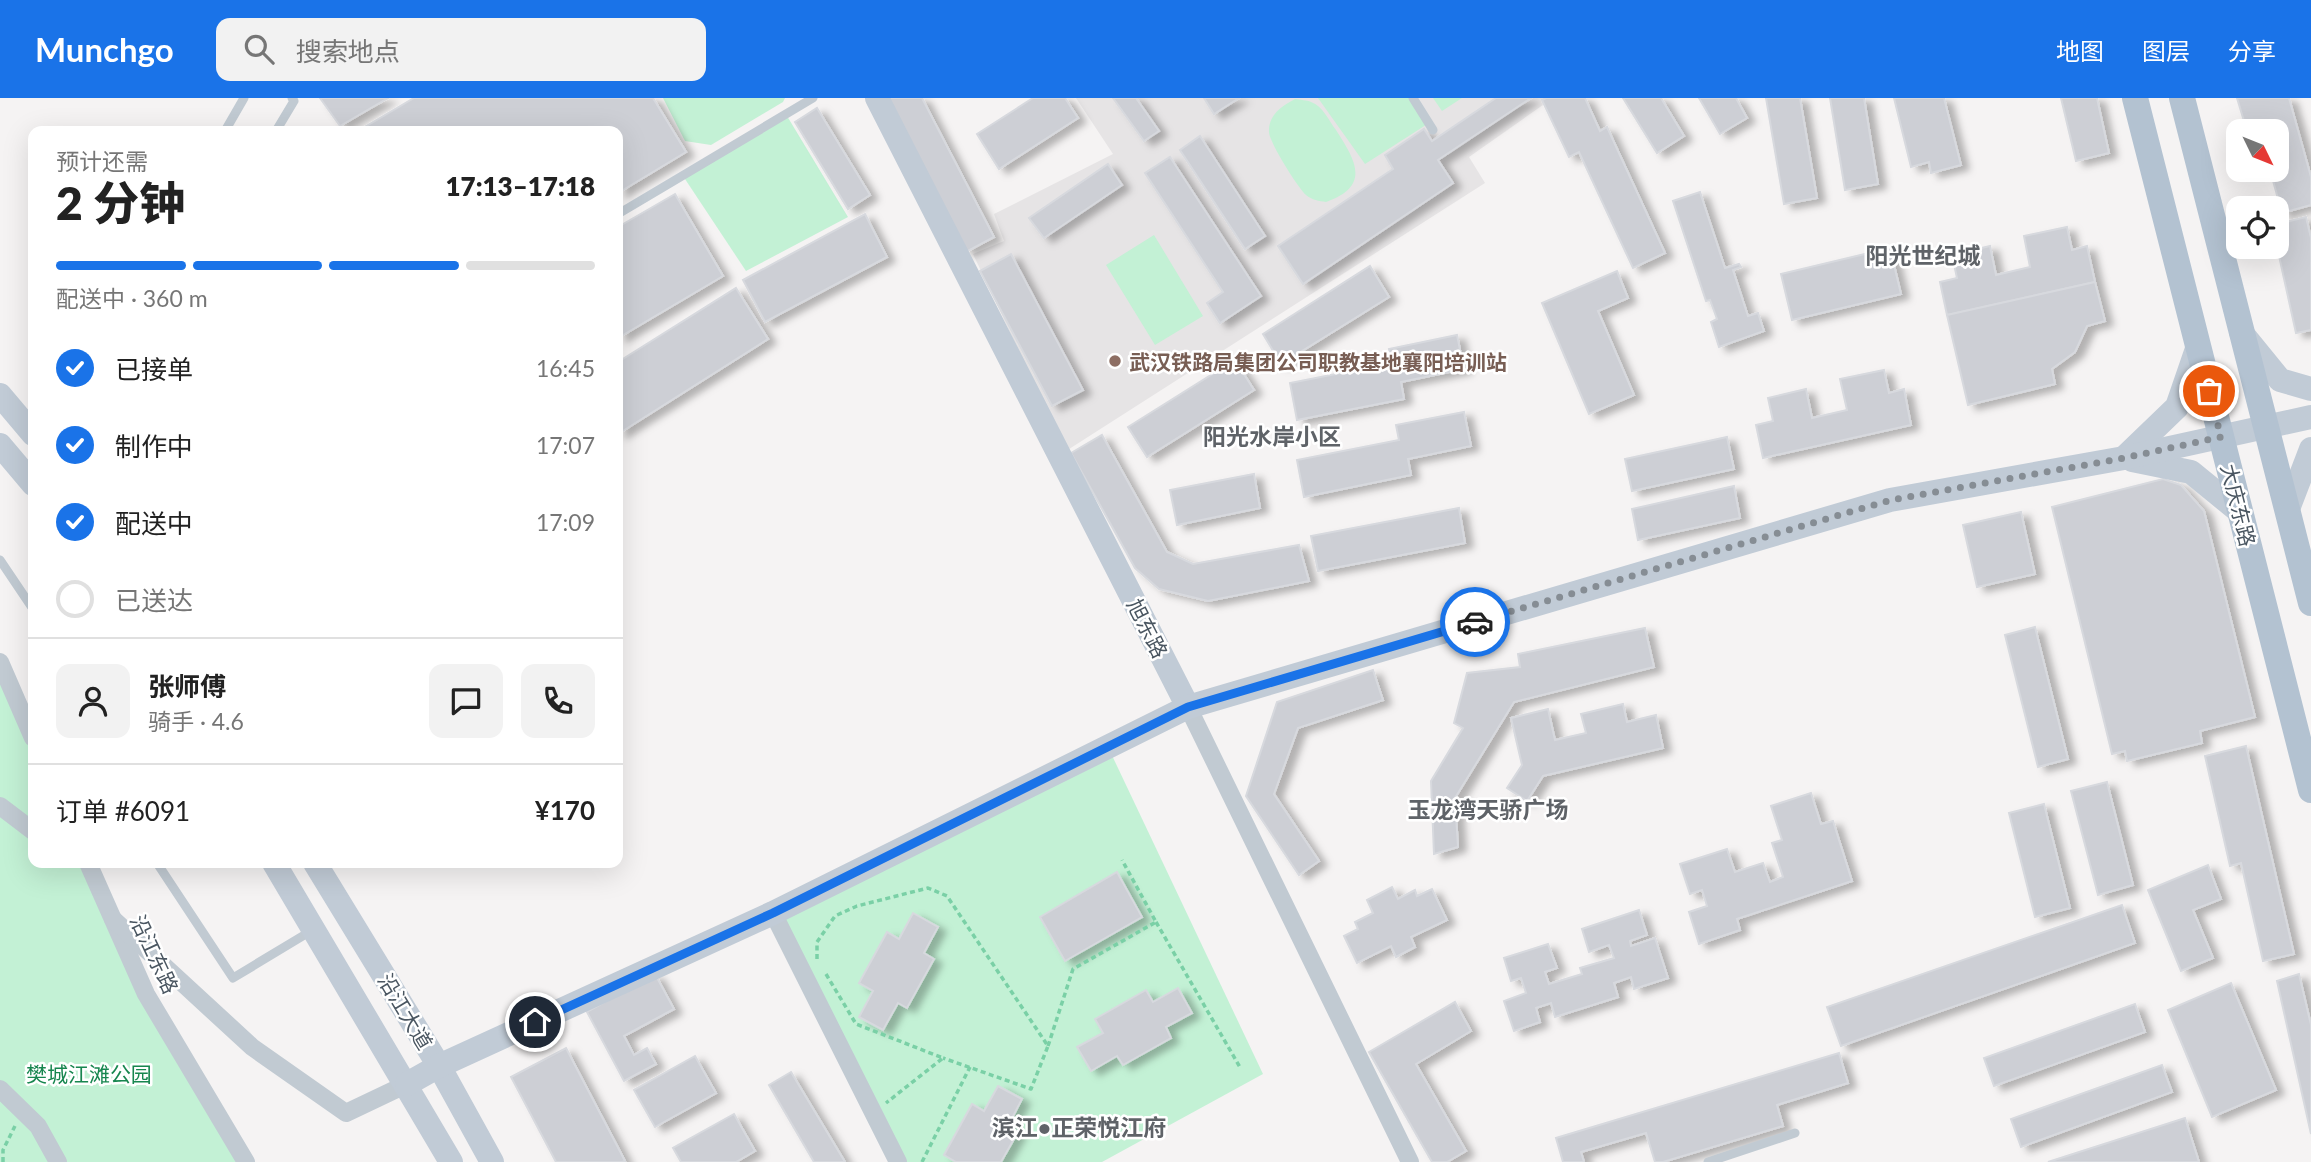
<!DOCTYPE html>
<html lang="zh">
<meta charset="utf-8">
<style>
:root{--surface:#fff;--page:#f2f2f2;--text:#222;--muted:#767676;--line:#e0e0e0;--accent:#1a73e8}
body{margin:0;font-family:Lato,"Noto Sans SC",sans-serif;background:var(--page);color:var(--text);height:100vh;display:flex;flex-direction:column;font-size:26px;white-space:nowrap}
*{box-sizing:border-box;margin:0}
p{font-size:23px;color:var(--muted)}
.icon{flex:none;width:38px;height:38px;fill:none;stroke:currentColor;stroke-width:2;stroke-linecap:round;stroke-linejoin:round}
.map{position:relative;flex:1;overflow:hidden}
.panel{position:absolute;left:28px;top:28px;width:595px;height:742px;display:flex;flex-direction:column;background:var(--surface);border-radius:14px;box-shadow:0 7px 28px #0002}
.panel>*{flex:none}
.needle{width:46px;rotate:133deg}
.controls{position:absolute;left:2226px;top:21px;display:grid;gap:14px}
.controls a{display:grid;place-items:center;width:63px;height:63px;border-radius:14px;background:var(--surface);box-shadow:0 7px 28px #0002;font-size:35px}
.pin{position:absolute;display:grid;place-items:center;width:60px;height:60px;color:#fff;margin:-30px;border:4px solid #fff;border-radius:50%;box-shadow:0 2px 7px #0007}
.courier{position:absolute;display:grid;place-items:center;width:70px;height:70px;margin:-35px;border:5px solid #1a73e8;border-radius:50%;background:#fff;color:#222;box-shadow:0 2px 9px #0007}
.overview em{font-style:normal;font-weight:800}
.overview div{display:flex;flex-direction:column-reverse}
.overview{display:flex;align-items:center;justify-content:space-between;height:119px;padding:0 28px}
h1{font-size:46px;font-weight:800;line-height:52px}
.bar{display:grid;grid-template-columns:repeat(4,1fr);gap:10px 7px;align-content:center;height:84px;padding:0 28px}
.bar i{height:9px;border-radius:5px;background:var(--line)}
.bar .active{background:var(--accent)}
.bar p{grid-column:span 4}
.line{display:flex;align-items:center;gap:18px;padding:0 28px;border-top:2px solid var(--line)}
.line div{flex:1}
.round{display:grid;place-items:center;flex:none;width:74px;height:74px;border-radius:14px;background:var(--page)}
ol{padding:0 28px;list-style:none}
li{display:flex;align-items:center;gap:21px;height:77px}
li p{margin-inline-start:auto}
li .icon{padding:7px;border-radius:50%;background:var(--accent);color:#fff;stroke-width:4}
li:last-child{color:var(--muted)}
li i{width:38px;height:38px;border:4px solid var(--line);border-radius:50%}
header{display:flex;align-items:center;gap:42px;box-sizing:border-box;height:98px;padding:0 35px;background:var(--accent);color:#fff}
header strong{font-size:33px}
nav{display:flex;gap:38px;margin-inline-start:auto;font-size:24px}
.search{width:490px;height:63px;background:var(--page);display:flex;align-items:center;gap:18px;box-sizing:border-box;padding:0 24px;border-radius:14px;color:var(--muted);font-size:26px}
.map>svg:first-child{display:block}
.education{fill:#e6e4e5}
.green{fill:#c3f1d5}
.building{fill:#cdcfd5;stroke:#d7d9de;stroke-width:2;filter:url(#shadow)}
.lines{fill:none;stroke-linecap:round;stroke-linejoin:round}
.path{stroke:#7ad0a6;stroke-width:3.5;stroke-dasharray:5 3.5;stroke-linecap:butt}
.lane{stroke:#c1cad2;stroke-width:9}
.street{stroke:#c1cad2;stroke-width:18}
.secondary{stroke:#c1cbd6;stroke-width:24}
.primary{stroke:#b3c2d1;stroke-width:26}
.done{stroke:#868d94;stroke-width:7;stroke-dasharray:0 12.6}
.route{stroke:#1a73e8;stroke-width:9}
.education-dot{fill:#8d6e63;stroke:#fff;stroke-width:2.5}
.labels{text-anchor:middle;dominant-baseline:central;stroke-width:5;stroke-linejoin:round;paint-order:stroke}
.education-label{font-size:21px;font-weight:bold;fill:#785e54;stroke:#fff;text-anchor:start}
.street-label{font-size:21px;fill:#4a5661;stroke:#fff}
.park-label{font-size:21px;fill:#17864f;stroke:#fff}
.neighbourhood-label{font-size:23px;font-weight:bold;fill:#5f6368;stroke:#fff}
</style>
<header>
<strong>Munchgo</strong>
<div class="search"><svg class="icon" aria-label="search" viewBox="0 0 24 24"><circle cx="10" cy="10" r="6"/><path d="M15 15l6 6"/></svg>搜索地点</div>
<nav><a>地图</a><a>图层</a><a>分享</a></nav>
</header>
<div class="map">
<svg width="2311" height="1064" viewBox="0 0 2311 1064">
<defs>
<filter id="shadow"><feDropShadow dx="8" dy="4.5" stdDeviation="3.5" flood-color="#0004"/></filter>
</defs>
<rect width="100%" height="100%" fill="#f5f3f3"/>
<!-- education -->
<path class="education" d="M1076 0H1553L1469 59 1485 85 1066 353 973 156 1004 143 994 116 1113 56Z"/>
<!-- green -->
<g class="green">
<path d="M663 0H785L783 4 711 47 685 43Z"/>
<path d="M1318 0H1413L1429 25 1365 66Z"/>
<path d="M1433 0H1462L1442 13Z"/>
<path d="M1295 1C1300 2 1307 2 1311 4 1323 8 1329 23 1336 32 1356 63 1371 88 1326 104 1319 103 1312 102 1306 97 1298 90 1269 44 1269 34 1268 17 1282 8 1295 1Z"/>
<path d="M787 18 848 119 746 173 683 78Z"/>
<path d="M1154 137 1203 218 1155 247 1106 167Z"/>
<path d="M0 564 33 640V765H88L147 896 246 1064H0Z"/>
<path d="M1108 649 1263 976 1102 1064H898L773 815Z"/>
</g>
<!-- building -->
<g class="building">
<path d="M320 0H388L340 28Z"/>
<path d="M414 0H653L686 54 618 95V33H358Z"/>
<path d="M886 0H922L994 139 966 154Z"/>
<path d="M1033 0H1065L1078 20 999 71 977 36Z"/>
<path d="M1113 0H1136L1159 33 1144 43Z"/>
<path d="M1204 0H1239L1214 16Z"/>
<path d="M1496 0H1531L1438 62 1453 85 1303 186 1278 148 1393 71 1385 57 1424 31 1432 43Z"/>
<path d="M1546 0H1585L1600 33 1607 29 1665 155 1633 170 1579 54 1569 59 1542 2Z"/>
<path d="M1623 0H1661L1684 38 1657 55Z"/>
<path d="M1699 0H1736L1747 20 1720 36Z"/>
<path d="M1766 0H1800L1817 100 1784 106Z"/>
<path d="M1830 0H1864L1878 86 1845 92Z"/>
<path d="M1894 0H1944L1961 67 1931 75 1929 64 1911 69Z"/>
<path d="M2061 0H2097L2109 55 2076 63Z"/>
<path d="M2237 0H2289L2311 79V107L2282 115 2270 72H2277V33H2247Z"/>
<path d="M817 10 870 97 848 111 795 24Z"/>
<path d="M1200 38 1265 138 1245 151 1180 52Z"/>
<path d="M1170 59 1261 198 1220 225 1207 205 1223 194 1145 75Z"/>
<path d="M1108 66 1122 87 1044 140 1029 120Z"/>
<path d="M1700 94 1725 170 1739 166 1741 169 1733 172 1748 218 1758 215 1764 233 1719 249 1711 224 1717 221 1710 202 1706 203 1673 103Z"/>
<path d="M675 96 723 178 618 240V129Z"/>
<path d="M865 116 887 159 765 224 743 182Z"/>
<path d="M2306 119 2311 140V232L2296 235 2277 149V126Z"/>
<path d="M2067 129 2072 152 2087 148 2095 184 1947 217 1940 184 1957 180 1952 157 1990 148 1996 177 2030 169 2024 138Z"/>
<path d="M1890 150 1901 196 1792 222 1781 176Z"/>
<path d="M1011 156 1083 292 1052 308 980 173Z"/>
<path d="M1370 168 1389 199 1281 266 1263 236Z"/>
<path d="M1617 173 1628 200 1598 213 1634 297 1589 316 1542 205Z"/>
<path d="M2095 184 2105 223 2087 228 2075 254 2052 271 2055 286 1968 307 1947 217Z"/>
<path d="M736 190 768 241 618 336V264Z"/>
<path d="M1457 237 1464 271 1401 284 1404 301 1297 322 1290 285 1392 265 1389 251Z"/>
<path d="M1235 262 1254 292 1147 359 1128 329Z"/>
<path d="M1884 272 1889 295 1904 291 1911 327 1763 360 1756 327 1773 323 1768 300 1806 291 1812 320 1847 312 1840 281Z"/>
<path d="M1464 314 1471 348 1408 361 1411 377 1304 399 1297 362 1399 342 1396 327Z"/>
<path d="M1102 337 1167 454 1193 466 1299 447 1309 483 1208 503 1159 491 1135 470 1071 355Z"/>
<path d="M1727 339 1734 371 1632 393 1625 361Z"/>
<path d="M1254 376 1260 410 1177 427 1170 392Z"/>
<path d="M2163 381 2181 387 2204 413 2255 619 2200 633 2202 645 2127 663 2125 653 2112 656 2052 409Z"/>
<path d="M1734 388 1740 420 1638 442 1632 411Z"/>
<path d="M1459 410 1465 445 1318 473 1311 438Z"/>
<path d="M2021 414 2035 476 1977 489 1963 427Z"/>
<path d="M2035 529 2068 661 2038 669 2005 537Z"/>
<path d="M1645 530 1654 569 1514 604 1455 700 1458 749 1434 756 1431 683 1463 630 1454 625 1467 575 1520 569 1518 556Z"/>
<path d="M1373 572 1383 602 1298 630 1274 696 1319 763 1299 777 1246 698 1277 604Z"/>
<path d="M1623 606 1627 624 1656 617 1663 650 1543 678 1527 703 1507 690 1522 667 1511 620 1548 611 1555 642 1586 635 1581 616Z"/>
<path d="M2246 648 2294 856 2263 863 2241 765 2230 768 2205 658Z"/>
<path d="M2107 684 2133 787 2098 797 2071 693Z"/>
<path d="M1811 695 1821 726 1833 723 1852 783 1737 821 1740 832 1699 846 1689 814 1707 808 1702 792 1690 796 1680 766 1727 751 1735 774 1763 765 1770 784 1783 779 1772 745 1782 742 1771 708Z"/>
<path d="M2044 706 2070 810 2035 819 2009 715Z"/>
<path d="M2208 767 2221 801 2193 812 2213 860 2181 873 2148 792Z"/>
<path d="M1117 774 1142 819 1065 863 1040 819Z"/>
<path d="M1392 789 1398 801 1415 792 1417 798 1432 791 1447 822 1411 839 1415 849 1396 859 1391 848 1357 865 1344 838 1358 831 1355 824 1373 815 1367 802Z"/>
<path d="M2122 807 2135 845 1841 948 1827 909Z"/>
<path d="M1639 812 1647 837 1630 843 1631 848 1655 840 1668 880 1634 891 1631 879 1614 885 1618 899 1555 919 1551 905 1536 910 1540 924 1514 933 1504 903 1526 895 1521 880 1511 883 1504 860 1548 846 1557 870 1545 874 1549 886 1582 876 1580 870 1614 860 1609 847 1589 854 1582 831Z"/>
<path d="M913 815 938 829 924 855 934 861 907 910 898 905 883 932 859 919 873 893 859 885 887 834 899 841Z"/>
<path d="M655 876 674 911 624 938 634 957 647 950 656 966 624 983 587 914Z"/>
<path d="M2299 876 2311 927V1036L2277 883Z"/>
<path d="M2231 885 2276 992 2212 1019 2168 912Z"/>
<path d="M1178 890 1192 915 1166 929 1171 940 1123 967 1117 958 1091 973 1077 949 1103 935 1095 921 1146 892 1153 904Z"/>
<path d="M1455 904 1471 933 1416 966 1466 1053 1447 1064H1432L1369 954Z"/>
<path d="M2135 906 2145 934 1994 988 1984 960Z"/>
<path d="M566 950 625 1063 622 1064H556L511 979Z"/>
<path d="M1839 955 1848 985 1777 1007 1783 1028 1663 1064H1655L1646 1035 1581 1054 1584 1064H1563L1556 1040Z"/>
<path d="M695 958 716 995 655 1029 634 992Z"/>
<path d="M2162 967 2172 994 2021 1049 2011 1021Z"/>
<path d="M791 974 845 1064H814L769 987Z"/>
<path d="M998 988 1022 1001 1008 1028 1018 1034 1001 1064H956L944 1057 972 1006 984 1013Z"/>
<path d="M734 1016 755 1053 736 1064H681L673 1050Z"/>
<path d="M2185 1020 2199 1064H2048Z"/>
</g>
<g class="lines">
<!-- path -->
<g class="path">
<path d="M1156 824 1241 971"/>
<path d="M817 861V844L835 818 857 808 928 790 947 798 1048 948 1031 991 943 960"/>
<path d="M826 876 856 926 943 960 886 1005"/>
<path d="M1048 948 1073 871 1156 824 1122 762"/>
<path d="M3 1064V1052L15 1028"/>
<path d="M922 1064 970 969"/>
</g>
<!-- lane -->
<g class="lane">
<path d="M1413 0 1433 32"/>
<path d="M225 33 244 0"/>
<path d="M276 33 294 3 292 0"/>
<path d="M618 116 813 0"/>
<path d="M0 462 33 511"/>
<path d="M157 765 233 880 311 833"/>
<path d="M1708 1064 1795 1035"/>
</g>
<!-- street -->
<g class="street">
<path d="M0 564 33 640"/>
<path d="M1188 609 1410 1064"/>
<path d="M0 708 33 733"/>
<path d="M88 765 146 896 246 1064"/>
<path d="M773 815 898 1064"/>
<path d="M113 821 252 949 346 1015 407 986"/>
<path d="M0 991 38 1028 58 1064"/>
</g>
<!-- secondary -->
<g class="secondary">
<path d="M877 0 1188 609"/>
<path d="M2241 234 2280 282 2311 291"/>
<path d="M0 297 33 336"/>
<path d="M0 347 33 386"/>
<path d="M2124 360 2177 309 2198 248"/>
<path d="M2132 362 2191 374 2240 414"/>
<path d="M2288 411 2311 351"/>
<path d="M274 765 451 1064"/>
<path d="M315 765 439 968 492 1064"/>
<path d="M407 986 439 968 773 815 1188 609 1890 402 2124 360 2311 319"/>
</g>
<!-- primary -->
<g class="primary">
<path d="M2135 0 2311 692"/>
<path d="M2182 0 2311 505"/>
</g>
</g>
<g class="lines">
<!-- done -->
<path class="done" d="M1475 524 1891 402 2124 360 2221 339 2209 293"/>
<!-- route -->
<path class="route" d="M535 924 773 815 1188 609 1475 524"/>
</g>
<!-- markers -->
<circle class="education-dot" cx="1115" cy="263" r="7"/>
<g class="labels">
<!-- education labels -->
<g class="education-label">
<text x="1129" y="263">武汉铁路局集团公司职教基地襄阳培训站</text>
</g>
<!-- street labels -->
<g class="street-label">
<text transform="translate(2239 407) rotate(76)">大庆东路</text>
<text transform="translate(1148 530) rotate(63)">旭东路</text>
<text transform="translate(155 856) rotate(65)">沿江东路</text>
<text transform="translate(406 913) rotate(59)">沿江大道</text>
</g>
<!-- park labels -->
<g class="park-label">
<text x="89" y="975">樊城江滩公园</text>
</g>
<!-- neighbourhood labels -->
<g class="neighbourhood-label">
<text x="1923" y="157">阳光世纪城</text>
<text x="1272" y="338">阳光水岸小区</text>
<text x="1488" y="711">玉龙湾天骄广场</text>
<text x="1079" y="1029">滨江•正荣悦江府</text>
</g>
</g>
</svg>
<div class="controls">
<a><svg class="needle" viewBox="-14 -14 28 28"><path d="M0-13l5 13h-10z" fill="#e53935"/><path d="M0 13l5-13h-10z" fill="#767676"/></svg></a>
<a><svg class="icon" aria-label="locate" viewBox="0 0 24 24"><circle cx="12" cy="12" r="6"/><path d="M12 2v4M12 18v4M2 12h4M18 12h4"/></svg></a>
</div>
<div class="pin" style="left:2209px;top:293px;background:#ea580c"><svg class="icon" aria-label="bag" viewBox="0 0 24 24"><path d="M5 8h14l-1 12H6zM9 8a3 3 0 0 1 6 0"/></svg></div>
<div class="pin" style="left:535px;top:924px;background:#1f2937"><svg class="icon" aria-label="home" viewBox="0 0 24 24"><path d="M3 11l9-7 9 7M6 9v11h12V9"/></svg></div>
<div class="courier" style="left:1475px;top:524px"><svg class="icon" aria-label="car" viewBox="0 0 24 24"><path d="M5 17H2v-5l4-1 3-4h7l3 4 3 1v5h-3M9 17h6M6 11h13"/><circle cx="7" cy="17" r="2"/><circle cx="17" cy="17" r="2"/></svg></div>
<section class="panel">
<div class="overview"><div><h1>2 分钟</h1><p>预计还需</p></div><em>17:13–17:18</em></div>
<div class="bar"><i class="active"></i><i class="active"></i><i class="active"></i><i></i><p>配送中 · 360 m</p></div>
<ol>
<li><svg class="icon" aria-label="check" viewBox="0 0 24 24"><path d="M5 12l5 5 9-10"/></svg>已接单<p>16:45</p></li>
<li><svg class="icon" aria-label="check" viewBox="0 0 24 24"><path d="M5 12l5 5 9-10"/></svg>制作中<p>17:07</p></li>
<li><svg class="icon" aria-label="check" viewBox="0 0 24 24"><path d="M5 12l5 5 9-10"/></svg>配送中<p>17:09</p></li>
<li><i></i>已送达</li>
</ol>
<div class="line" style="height:126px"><a class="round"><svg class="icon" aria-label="person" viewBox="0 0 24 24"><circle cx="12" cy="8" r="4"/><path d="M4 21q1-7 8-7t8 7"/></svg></a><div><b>张师傅</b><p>骑手 · 4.6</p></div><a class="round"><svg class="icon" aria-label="chat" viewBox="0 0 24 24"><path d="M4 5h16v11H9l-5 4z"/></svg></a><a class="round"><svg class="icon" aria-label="phone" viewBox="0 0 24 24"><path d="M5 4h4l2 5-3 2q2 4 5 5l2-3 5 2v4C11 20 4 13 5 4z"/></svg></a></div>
<div class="line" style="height:91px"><div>订单 #6091</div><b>¥170</b></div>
</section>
</div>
